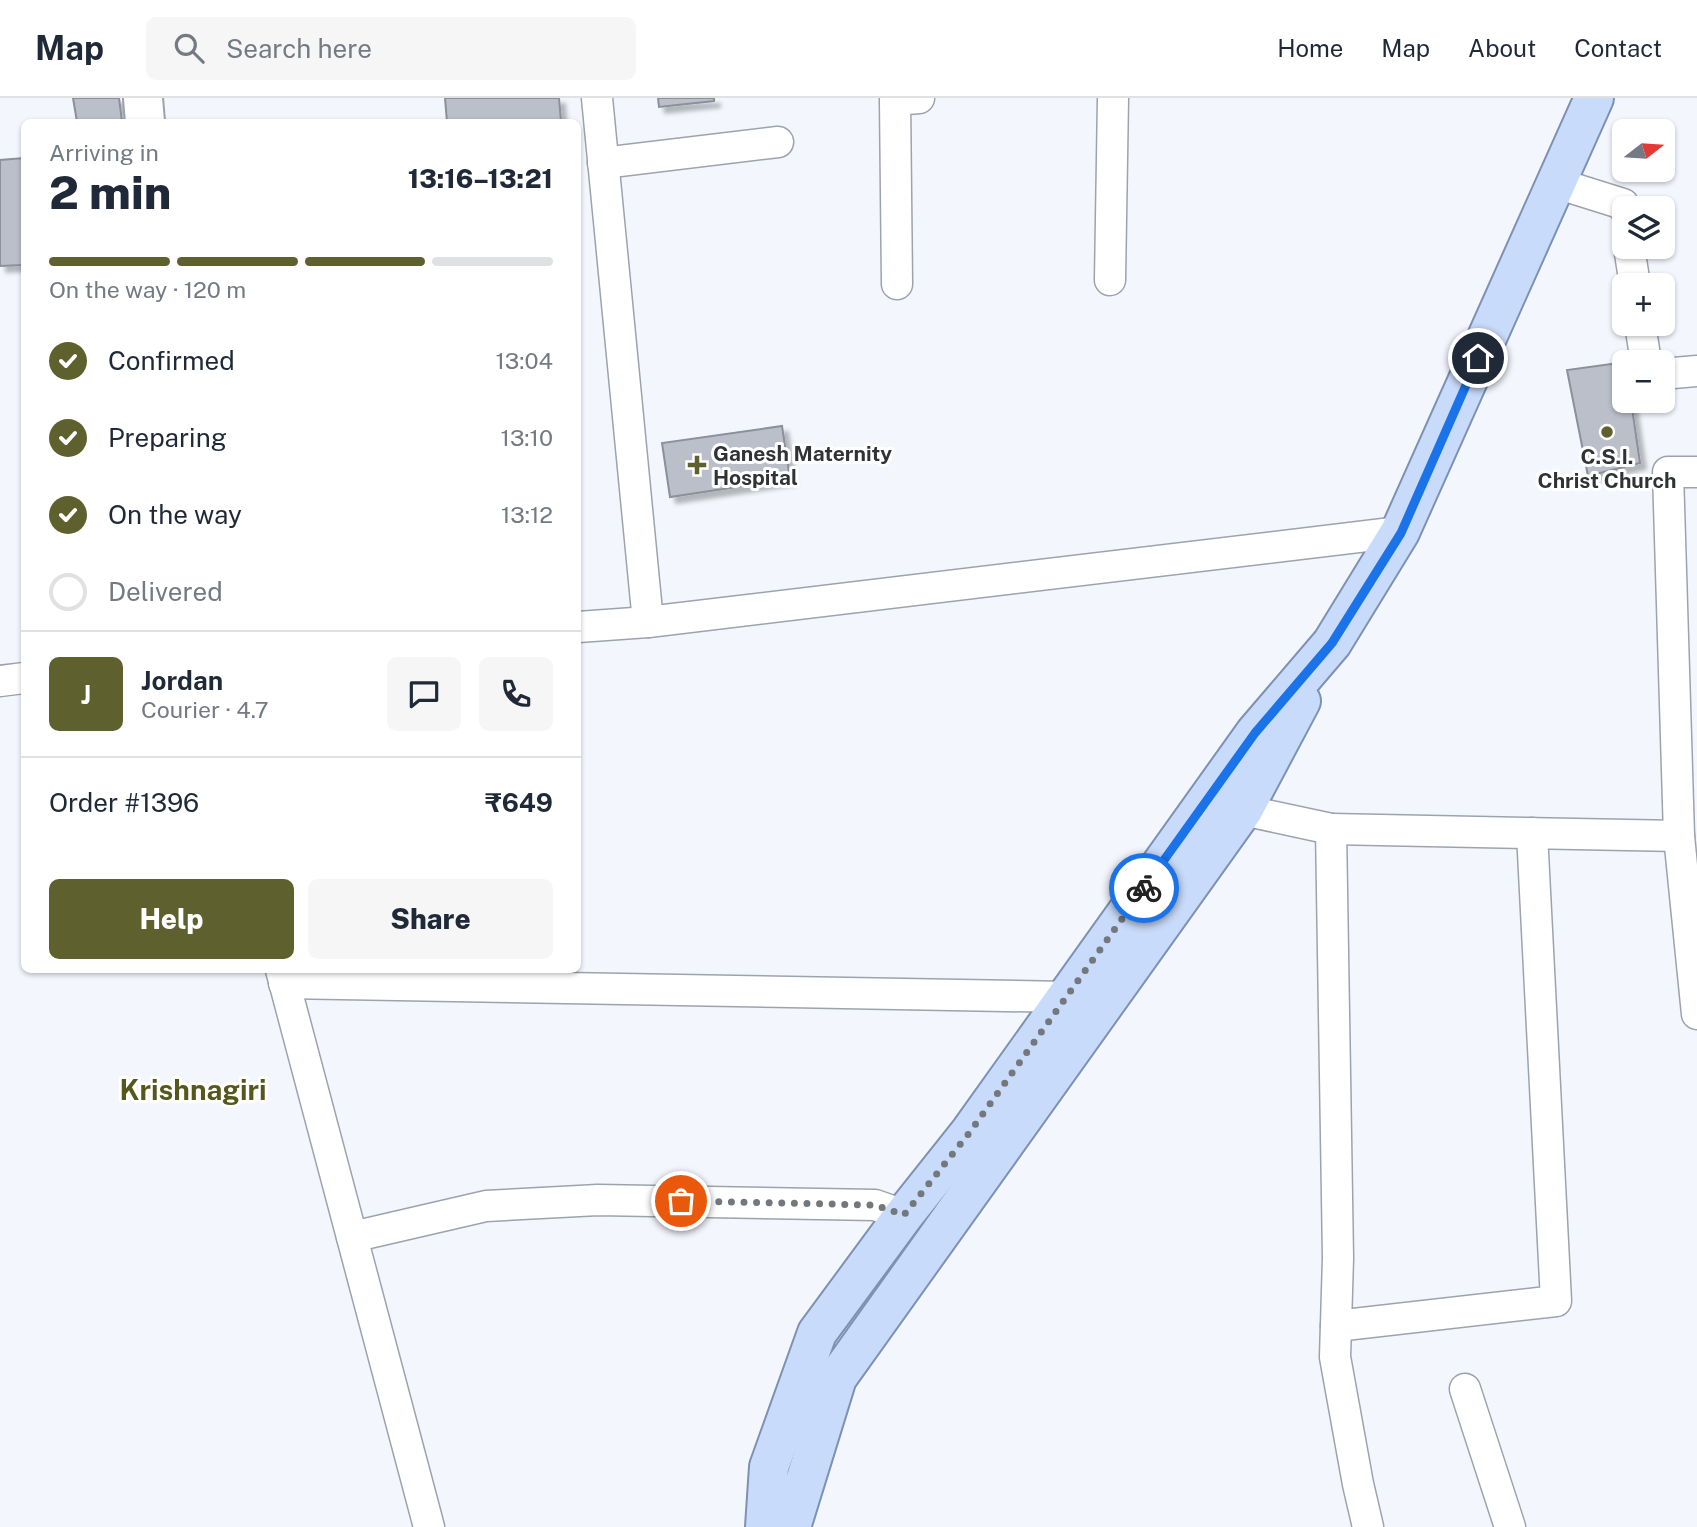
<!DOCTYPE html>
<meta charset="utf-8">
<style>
:root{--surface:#fff;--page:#f6f6f7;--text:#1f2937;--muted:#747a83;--line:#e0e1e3;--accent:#5e602d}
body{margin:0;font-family:"Public Sans",sans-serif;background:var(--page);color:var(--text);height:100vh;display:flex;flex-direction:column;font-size:26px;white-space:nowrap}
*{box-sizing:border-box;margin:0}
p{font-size:23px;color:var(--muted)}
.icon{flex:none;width:38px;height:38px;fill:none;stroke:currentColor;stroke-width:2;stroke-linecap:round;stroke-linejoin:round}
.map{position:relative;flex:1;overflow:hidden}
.panel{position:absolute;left:21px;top:21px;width:560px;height:854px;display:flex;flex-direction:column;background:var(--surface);border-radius:10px;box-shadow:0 2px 5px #0004}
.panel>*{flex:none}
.needle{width:46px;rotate:73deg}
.tools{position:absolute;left:1612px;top:21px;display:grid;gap:14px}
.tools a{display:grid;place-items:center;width:63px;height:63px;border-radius:10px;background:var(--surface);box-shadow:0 2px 5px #0004;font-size:35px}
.pin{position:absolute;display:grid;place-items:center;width:60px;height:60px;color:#fff;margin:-30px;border:4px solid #fff;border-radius:50%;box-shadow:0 2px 7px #0007}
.courier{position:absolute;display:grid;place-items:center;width:70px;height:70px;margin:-35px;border:5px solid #1a73e8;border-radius:50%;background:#fff;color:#222;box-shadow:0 2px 9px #0007}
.summary em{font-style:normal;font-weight:800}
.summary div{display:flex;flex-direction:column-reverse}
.summary{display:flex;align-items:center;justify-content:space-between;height:119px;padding:0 28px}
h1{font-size:46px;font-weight:800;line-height:52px}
.bar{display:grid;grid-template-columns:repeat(4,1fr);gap:10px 7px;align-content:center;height:84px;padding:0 28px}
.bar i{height:9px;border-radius:5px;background:var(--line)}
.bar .on{background:var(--accent)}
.bar p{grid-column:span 4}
.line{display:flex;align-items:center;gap:18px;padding:0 28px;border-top:2px solid var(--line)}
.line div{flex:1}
.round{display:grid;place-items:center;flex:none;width:74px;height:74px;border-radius:10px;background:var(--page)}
ol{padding:0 28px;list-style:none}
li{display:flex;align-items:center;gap:21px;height:77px}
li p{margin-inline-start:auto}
li .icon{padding:7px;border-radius:50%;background:var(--accent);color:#fff;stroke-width:4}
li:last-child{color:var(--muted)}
li i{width:38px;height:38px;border:4px solid var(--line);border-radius:50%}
.primary-button{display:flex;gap:14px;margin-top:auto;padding:14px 28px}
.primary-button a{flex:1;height:80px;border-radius:10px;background:var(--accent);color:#fff;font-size:28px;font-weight:800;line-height:80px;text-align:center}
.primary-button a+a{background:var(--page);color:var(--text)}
header{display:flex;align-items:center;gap:42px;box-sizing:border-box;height:98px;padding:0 35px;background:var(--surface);border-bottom:2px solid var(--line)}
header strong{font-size:33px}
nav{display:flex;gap:38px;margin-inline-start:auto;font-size:24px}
.search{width:490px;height:63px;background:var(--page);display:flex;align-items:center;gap:18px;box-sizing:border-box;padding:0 24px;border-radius:10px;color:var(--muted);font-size:26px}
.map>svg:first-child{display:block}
.building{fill:#babfc9;stroke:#8b909a;stroke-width:2;filter:url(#shadow)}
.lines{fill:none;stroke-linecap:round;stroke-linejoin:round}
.minor-casing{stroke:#9da3ac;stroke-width:33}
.tertiary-casing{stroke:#9da3ac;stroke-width:42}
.primary-casing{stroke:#7c91b3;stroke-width:42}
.minor{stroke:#fff;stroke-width:30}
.tertiary{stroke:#fff;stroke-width:38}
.primary{stroke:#c9dbfa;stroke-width:38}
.done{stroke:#74787c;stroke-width:7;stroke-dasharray:0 12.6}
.route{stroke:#1a73e8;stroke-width:9}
.poi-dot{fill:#5e602d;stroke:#fff;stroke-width:2.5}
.labels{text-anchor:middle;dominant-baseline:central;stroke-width:6;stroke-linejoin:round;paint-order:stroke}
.poi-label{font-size:21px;font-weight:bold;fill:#303336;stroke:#fff;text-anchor:start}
.district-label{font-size:28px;font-weight:bold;fill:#55571c;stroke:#fff}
</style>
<header>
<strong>Map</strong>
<div class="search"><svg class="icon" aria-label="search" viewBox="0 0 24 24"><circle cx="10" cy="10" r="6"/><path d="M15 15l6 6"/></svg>Search here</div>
<nav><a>Home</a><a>Map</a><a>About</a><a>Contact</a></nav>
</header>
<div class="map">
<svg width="1697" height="1429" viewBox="0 0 1697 1429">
<defs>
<filter id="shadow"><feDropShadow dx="6" dy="6" stdDeviation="2" flood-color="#0004"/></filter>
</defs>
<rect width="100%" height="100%" fill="#f3f7fd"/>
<!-- building -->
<g class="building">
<path d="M73 0H119L122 24H77Z"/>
<path d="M445 0H559L561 24H447Z"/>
<path d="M658 0H714V3L659 9Z"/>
<path d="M24 60V167L0 168V62Z"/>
<path d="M1624 264V303H1631L1640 365 1588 378 1567 272 1626 264Z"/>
<path d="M782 328 790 381 670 399 662 345Z"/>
</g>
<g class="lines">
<!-- minor casing -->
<g class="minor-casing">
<g id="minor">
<path d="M597 0 648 524"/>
<path d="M603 65 778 44"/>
<path d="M1556 85 1623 106 1624 110"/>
<path d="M1629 149 1635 187"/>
<path d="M1110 182 1113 0"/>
<path d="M897 186 895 2 919 0"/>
<path d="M1640 226 1646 264"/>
<path d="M1662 276 1697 273"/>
<path d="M1697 374H1668L1679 738 1697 916"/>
<path d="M578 529 648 524 1400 434"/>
<path d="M0 583 24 580"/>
<path d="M1243 712 1331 731 1338 1160 1335 1259 1358 1386 1368 1429"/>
<path d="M1331 731 1679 738"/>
<path d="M281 872 429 1429"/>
<path d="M284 885 1067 899"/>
<path d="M352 1139 486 1108 598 1102 875 1107 904 1117"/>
<path d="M1336 1228 1556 1203 1532 735"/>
<path d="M1465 1291 1510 1429"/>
</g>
</g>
<!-- tertiary casing -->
<g class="tertiary-casing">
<path id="tertiary" d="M143 0 145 24"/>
</g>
<!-- primary casing -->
<g class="primary-casing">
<g id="primary">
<path d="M765 1429 769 1369 817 1235 904 1117 970 1034 1255 635 1332 545 1400 434 1594 0"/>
<path d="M791 1429 837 1280 1243 712 1301 603"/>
</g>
</g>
<!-- minor -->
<use href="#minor" class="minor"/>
<!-- tertiary -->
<use href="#tertiary" class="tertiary"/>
<!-- primary -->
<use href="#primary" class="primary"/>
</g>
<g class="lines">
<!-- done -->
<path class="done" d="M681 1103 875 1107 904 1117 970 1034 1144 790"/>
<!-- route -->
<path class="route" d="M1144 790 1255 635 1332 545 1401 435 1478 260"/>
</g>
<!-- markers -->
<g class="poi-dot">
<circle cx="1607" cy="334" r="7"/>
<path d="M693.5 356.5h7v7h7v7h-7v7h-7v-7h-7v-7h7z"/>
</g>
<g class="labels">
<!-- poi labels -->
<g class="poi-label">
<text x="713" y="355">Ganesh Maternity<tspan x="713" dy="24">Hospital</tspan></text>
<text x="1607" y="358" text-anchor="middle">C.S.I.<tspan x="1607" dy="24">Christ Church</tspan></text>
</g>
<!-- district labels -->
<g class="district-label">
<text x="193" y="991">Krishnagiri</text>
</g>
</g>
</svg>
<div class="tools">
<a><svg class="needle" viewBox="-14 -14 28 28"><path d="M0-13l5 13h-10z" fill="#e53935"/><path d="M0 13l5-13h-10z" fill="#747a83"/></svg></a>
<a><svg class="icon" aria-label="layers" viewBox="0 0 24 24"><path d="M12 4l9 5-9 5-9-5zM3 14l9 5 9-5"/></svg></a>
<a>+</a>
<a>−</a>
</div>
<div class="pin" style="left:681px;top:1103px;background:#ea580c"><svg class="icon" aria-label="bag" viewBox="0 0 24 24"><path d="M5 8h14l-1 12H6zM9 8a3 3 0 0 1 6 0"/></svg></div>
<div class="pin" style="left:1478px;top:260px;background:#1f2937"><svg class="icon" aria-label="home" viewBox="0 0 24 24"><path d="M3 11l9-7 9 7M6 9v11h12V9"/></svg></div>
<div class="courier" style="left:1144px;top:790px"><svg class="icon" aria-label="bike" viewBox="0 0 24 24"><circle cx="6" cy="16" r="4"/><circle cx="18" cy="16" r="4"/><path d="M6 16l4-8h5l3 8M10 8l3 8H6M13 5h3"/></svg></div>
<section class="panel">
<div class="summary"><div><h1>2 min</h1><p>Arriving in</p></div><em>13:16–13:21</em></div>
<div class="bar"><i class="on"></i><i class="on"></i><i class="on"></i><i></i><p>On the way · 120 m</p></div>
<ol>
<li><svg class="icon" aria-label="check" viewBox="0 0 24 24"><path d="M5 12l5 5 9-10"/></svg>Confirmed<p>13:04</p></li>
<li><svg class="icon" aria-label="check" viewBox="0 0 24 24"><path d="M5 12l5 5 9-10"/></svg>Preparing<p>13:10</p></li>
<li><svg class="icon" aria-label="check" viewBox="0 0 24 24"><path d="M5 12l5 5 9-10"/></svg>On the way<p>13:12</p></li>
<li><i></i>Delivered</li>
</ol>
<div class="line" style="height:126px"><b class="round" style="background:var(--accent);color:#fff">J</b><div><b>Jordan</b><p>Courier · 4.7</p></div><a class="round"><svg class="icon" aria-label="chat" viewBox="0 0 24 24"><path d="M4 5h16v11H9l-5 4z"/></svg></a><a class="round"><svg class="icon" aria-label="phone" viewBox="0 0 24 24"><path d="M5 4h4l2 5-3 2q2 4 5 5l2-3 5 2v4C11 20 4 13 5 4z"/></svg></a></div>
<div class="line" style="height:91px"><div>Order #1396</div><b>₹649</b></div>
<div class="primary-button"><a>Help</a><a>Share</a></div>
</section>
</div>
